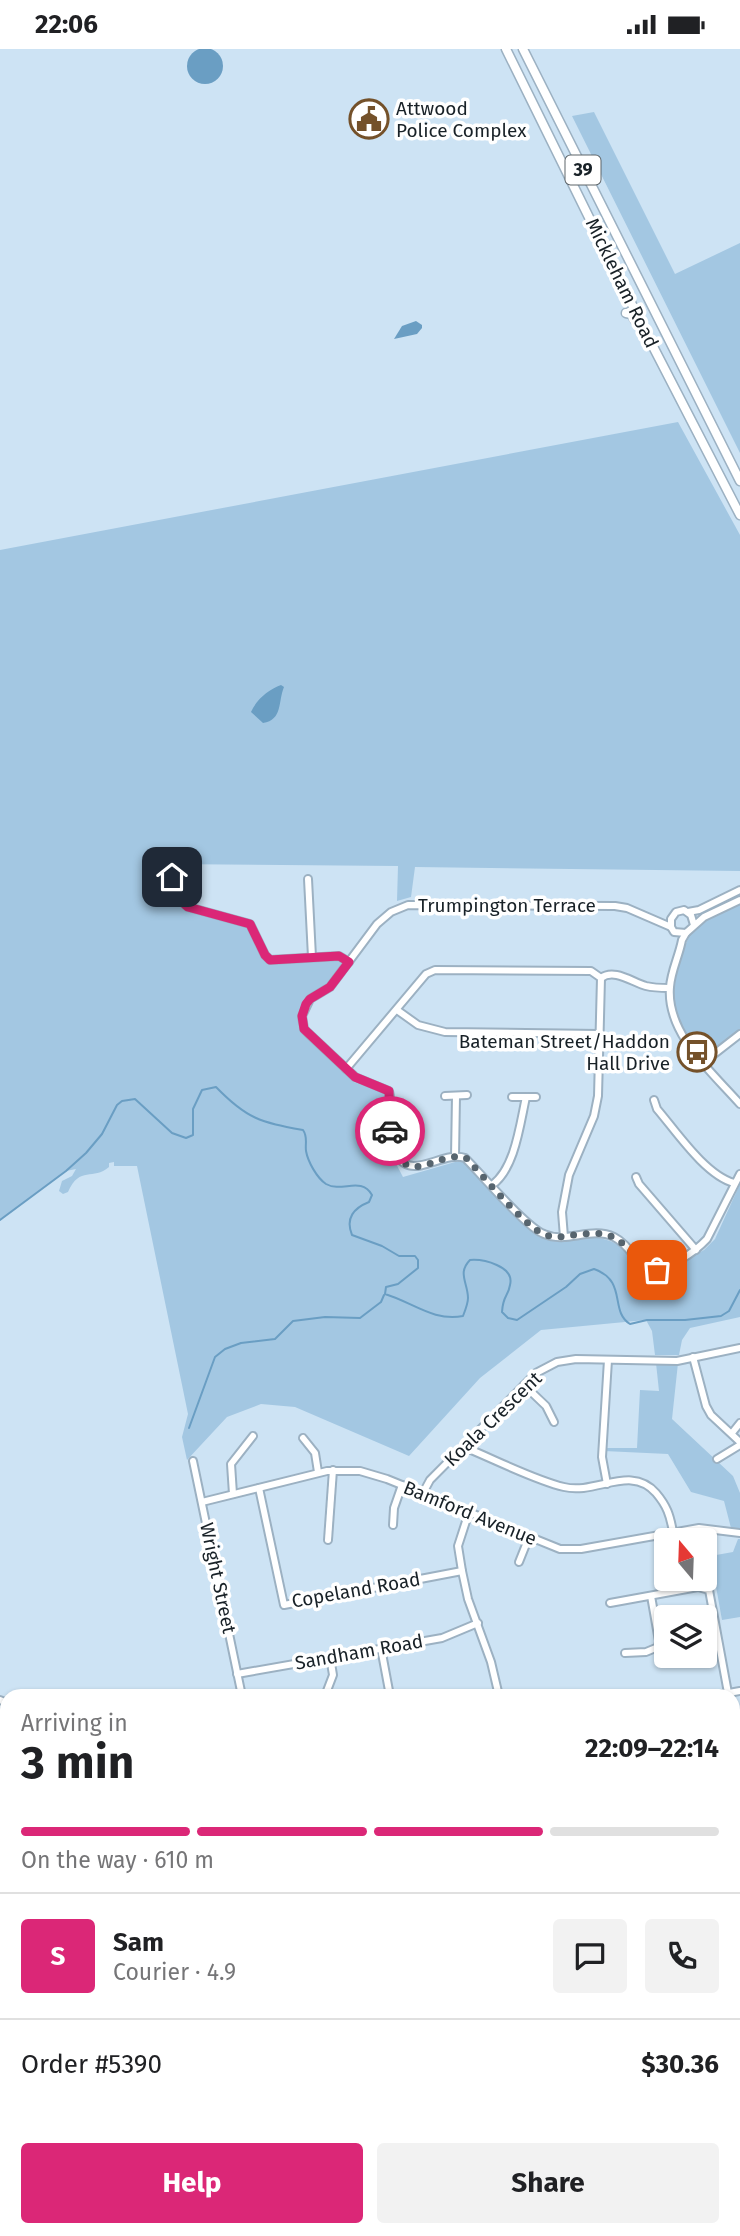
<!DOCTYPE html>
<meta charset="utf-8">
<style>
:root{--surface:#fff;--page:#f2f2f2;--text:#202124;--muted:#757577;--line:#e0e0e0;--accent:#db2777}
body{margin:0;font-family:"Fira Sans",sans-serif;background:var(--page);color:var(--text);height:100vh;display:flex;flex-direction:column;font-size:26px;white-space:nowrap}
*{box-sizing:border-box;margin:0}
p{font-size:23px;color:var(--muted)}
.icon{flex:none;width:38px;height:38px;fill:none;stroke:currentColor;stroke-width:2;stroke-linecap:round;stroke-linejoin:round}
.map{position:relative;flex:1;overflow:hidden}
.side{position:absolute;left:0px;top:1640px;width:740px;height:548px;display:flex;flex-direction:column;background:var(--surface);border-radius:21px 21px 0 0;box-shadow:0 2px 5px #0004}
.side>*{flex:none}
.needle{width:46px;rotate:341deg}
.controls{position:absolute;left:654px;top:1479px;display:grid;gap:14px}
.controls a{display:grid;place-items:center;width:63px;height:63px;border-radius:7px;background:var(--surface);box-shadow:0 2px 5px #0004;font-size:35px}
.pin{position:absolute;display:grid;place-items:center;width:60px;height:60px;color:#fff;margin:-30px;border-radius:14px;box-shadow:0 4px 10px #0006}
.courier{position:absolute;display:grid;place-items:center;width:70px;height:70px;margin:-35px;border:5px solid #db2777;border-radius:50%;background:#fff;color:#222;box-shadow:0 2px 9px #0007}
.overview em{font-style:normal;font-weight:700}
.overview div{display:flex;flex-direction:column-reverse}
.overview{display:flex;align-items:center;justify-content:space-between;height:119px;padding:0 21px}
h1{font-size:46px;font-weight:700;line-height:52px}
.bar{display:grid;grid-template-columns:repeat(4,1fr);gap:10px 7px;align-content:center;height:84px;padding:0 21px}
.bar i{height:9px;border-radius:5px;background:var(--line)}
.bar .selected{background:var(--accent)}
.bar p{grid-column:span 4}
.line{display:flex;align-items:center;gap:18px;padding:0 21px;border-top:2px solid var(--line)}
.line div{flex:1}
.round{display:grid;place-items:center;flex:none;width:74px;height:74px;border-radius:7px;background:var(--page)}
.action{display:flex;gap:14px;margin-top:auto;padding:14px 21px}
.action a{flex:1;height:80px;border-radius:7px;background:var(--accent);color:#fff;font-size:28px;font-weight:700;line-height:80px;text-align:center}
.action a+a{background:var(--page);color:var(--text)}
.status{display:flex;justify-content:space-between;align-items:center;height:49px;padding:0 35px;background:var(--surface);direction:ltr}
.status svg{height:19px;fill:currentColor}
.map>svg:first-child{display:block}
.green{fill:#a3c7e2}
.water{fill:#6a9ec3}
.lines{fill:none;stroke-linecap:round;stroke-linejoin:round}
.stream{stroke:#6a9ec3;stroke-width:2}
.minor-casing{stroke:#9cb1c2;stroke-width:10}
.major-casing{stroke:#9cb1c2;stroke-width:11}
.highway-casing{stroke:#9cb1c2;stroke-width:13}
.minor{stroke:#fff;stroke-width:6}
.major{stroke:#fff;stroke-width:8}
.highway{stroke:#fff;stroke-width:10}
.done{stroke:#57656f;stroke-width:7;stroke-dasharray:0 12.6}
.route{stroke:#db2777;stroke-width:9}
.labels{text-anchor:middle;dominant-baseline:central;stroke-width:7;stroke-linejoin:round;paint-order:stroke}
.shield{fill:#fff;stroke:#5d6468;stroke-width:2}
.shield-label{font-size:18px;font-weight:bold;fill:#182127}
.poi-label{font-size:19px;fill:#182127;stroke:#fff;text-anchor:start}
.street-label{font-size:19px;fill:#182127;stroke:#fff}
</style>
<div class="status"><b>22:06</b><svg viewBox="0 0 49 12"><path d="M0 12V9h3v3zM5 12V6h3v6zM10 12V3h3v9zM15 12V0h3v12zM26 1h20v11H26zM47 4h2v5h-2z"/></svg></div>
<div class="map">
<svg width="740" height="2187" viewBox="0 0 740 2187">
<rect width="100%" height="100%" fill="#cde3f4"/>
<!-- green -->
<g class="green">
<path d="M594 63 675 225 740 194V404L572 67Z"/>
<path d="M678 373 740 486V822L415 818 411 848 397 852 398 817 163 815 175 848 181 855 250 877 267 911 338 908 342 910 344 915C338 923 332 933 325 939 308 953 295 952 299 980L354 1033 384 1044 387 1048C386 1088 384 1092 403 1128L462 1111 538 1187C562 1197 587 1182 610 1192 629 1199 634 1220 652 1227L704 1201 715 1190 740 1135V1268L690 1279 682 1291 679 1306H655L652 1282 646 1271 541 1281 480 1329 409 1407 295 1358 261 1355 227 1368 187 1411 182 1388 188 1365 137 1117H114V1113L109 1114V1118C93 1132 80 1116 68 1143L63 1145 59 1142 62 1132 72 1127 76 1120 66 1122 0 1171V501Z"/>
<path d="M740 853V981L731 986 705 1010C672 971 666 954 682 905 687 891 692 879 705 869 715 862 729 858 740 853Z"/>
<path d="M656 1314H678L672 1370 733 1427 740 1444V1481L731 1479 724 1452 691 1443 668 1405 604 1402V1399H637L640 1341 659 1342Z"/>
<path d="M738 1490H740V1568L722 1571 715 1532 712 1530 700 1532 699 1530H705V1508L733 1503Z"/>
<path d="M7 1861V2180H347L349 2187H0V1864Z"/>
</g>
<!-- water -->
<g class="water">
<circle cx="205" cy="17" r="18"/>
<path d="M416 272 422 276V279L417 285 394 290 402 277Z"/>
<path d="M281 636 284 638C278 652 283 671 263 674L251 663C256 651 269 640 281 636Z"/>
</g>
<g class="lines">
<!-- stream -->
<g class="stream">
<path d="M0 1171 66 1122 86 1104 102 1085 117 1056 122 1052 135 1050 172 1084 186 1089 193 1086V1060L202 1041 216 1038C247 1070 260 1073 303 1081 308 1088 305 1094 306 1102 308 1113 317 1129 326 1135 342 1144 361 1127 372 1146L369 1153C354 1159 345 1169 352 1186L382 1197 399 1207H415L418 1211V1219L398 1235 386 1238 385 1245C412 1253 434 1273 463 1267 465 1262 468 1254 468 1249 468 1234 457 1224 470 1211 483 1210 515 1217 510 1236 508 1248 503 1246 502 1263L508 1269 517 1271 566 1238 580 1225 594 1220C628 1232 609 1262 630 1275L647 1271H685L721 1267 729 1262 740 1241"/>
<path d="M189 1379 215 1308 225 1300 241 1294 275 1290 293 1272 325 1268 360 1269 381 1253 384 1246"/>
</g>
<!-- minor casing -->
<g class="minor-casing">
<g id="minor">
<path d="M172 828 180 851 188 858 250 875 265 906 270 911 339 907 349 913"/>
<path d="M308 830 312 908"/>
<path d="M688 863 699 861 740 841"/>
<path d="M694 876 691 866 684 861 676 863 671 870V878L674 883 686 884 704 868 740 851"/>
<path d="M671 878 627 859 615 857 408 856 391 863 377 875 330 938 310 950 302 967 304 980 308 984 355 1028 389 1042C393 1058 388 1076 392 1092 403 1142 440 1100 465 1109 482 1126 526 1178 544 1185 567 1195 591 1177 614 1188 630 1196 635 1213 649 1222 668 1221 694 1204 707 1190L740 1125"/>
<path d="M686 884 682 891C679 907 671 922 670 938 666 985 712 1023 740 1055"/>
<path d="M601 929C614 919 632 933 646 937 654 939 661 939 669 939"/>
<path d="M397 961 418 976 445 983 599 985"/>
<path d="M704 1013 740 985"/>
<path d="M346 1020 426 925 435 921 591 922 601 929"/>
<path d="M445 1047 467 1046"/>
<path d="M512 1048H536"/>
<path d="M654 1051 657 1060C676 1082 705 1126 734 1134"/>
<path d="M455 1108 456 1047"/>
<path d="M636 1128 639 1135 696 1201"/>
<path d="M492 1136C515 1120 520 1075 526 1048"/>
<path d="M564 1188 562 1163 569 1126 594 1067 598 1047 601 929"/>
<path d="M693 1308 706 1357 711 1366 740 1393"/>
<path d="M524 1336 546 1357 554 1373"/>
<path d="M732 1384 740 1374"/>
<path d="M303 1389 315 1404 318 1423"/>
<path d="M464 1398C494 1410 534 1431 564 1438 596 1446 631 1415 656 1444 667 1457 670 1466 673 1483"/>
<path d="M717 1410 740 1396"/>
<path d="M193 1412 242 1647"/>
<path d="M607 1435 602 1408 608 1311"/>
<path d="M259 1439 284 1556 462 1522"/>
<path d="M423 1444 430 1431 536 1324 557 1313 576 1310 677 1312 740 1299"/>
<path d="M233 1445 231 1415 253 1387"/>
<path d="M202 1453 327 1422H360L387 1430 560 1500H581L699 1479 740 1484"/>
<path d="M469 1463 458 1497 462 1522 468 1550 491 1613 499 1647"/>
<path d="M393 1476 394 1459 402 1436"/>
<path d="M328 1491 333 1421"/>
<path d="M519 1513 529 1488"/>
<path d="M610 1554 698 1538 709 1541 728 1644"/>
<path d="M381 1599 390 1647"/>
<path d="M625 1604 646 1603 658 1598 659 1592 651 1547"/>
<path d="M237 1625 442 1589 478 1574"/>
<path d="M325 1647 333 1626 330 1608"/>
<path d="M712 1647 740 1642"/>
<path d="M0 1651 7 1654"/>
<path d="M733 1851 740 1850"/>
<path d="M733 1943 740 1942"/>
<path d="M355 2180 356 2187"/>
</g>
</g>
<!-- major casing -->
<g class="major-casing">
<g id="major">
<path d="M506 0 644 280 740 466"/>
<path d="M523 0 740 432"/>
<path d="M626 264 631 265 637 274"/>
</g>
</g>
<!-- highway casing -->
<g class="highway-casing">
<g id="highway">
<path d="M0 1777 7 1779"/>
<path d="M0 1794 7 1797"/>
<path d="M0 1858 7 1856"/>
<path d="M733 2124 740 2127"/>
<path d="M733 2142 740 2145"/>
</g>
</g>
<!-- minor -->
<use href="#minor" class="minor"/>
<!-- major -->
<use href="#major" class="major"/>
<!-- highway -->
<use href="#highway" class="highway"/>
</g>
<g class="lines">
<!-- done -->
<path class="done" d="M390 1082C402 1149 437 1099 466 1109 483 1127 524 1176 543 1185 553 1189 563 1188 574 1186 618 1180 620 1191 646 1221H657"/>
<!-- route -->
<path class="route" d="M172 828 180 851 188 858 250 875 265 906 270 911 339 907 349 913 330 938 310 950 306 955 302 967 304 980 355 1028 389 1042 390 1082"/>
</g>
<!-- icons -->
<defs>
<g id="civic-ring" transform="scale(2.0125)"><circle r="9.5" fill="#fff" stroke="#74512a" stroke-width="1.5"/><path d="M-.6-6.5H3V-4.5H.6V-3L4-1V1h2V6H-6V1h2V-1L-.6-3ZM-1.2 2.5V6h2.4V2.5Z" fill="#74512a"/></g>
<g id="bus-ring" transform="scale(2.0125)"><circle r="9.5" fill="#fff" stroke="#74512a" stroke-width="1.5"/><path d="M-5-6H5V4H4V6H2V4H-2V6H-4V4H-5ZM-3.5-4V0h7V-4ZM-3.5 1.2v1.5H-2V1.2ZM2 1.2v1.5H3.5V1.2Z" fill="#74512a"/></g>
</defs>
<g fill-rule="evenodd">
<use href="#civic-ring" x="369" y="70"/>
<use href="#bus-ring" x="697" y="1003"/>
</g>
<g class="labels">
<!-- shield labels -->
<rect class="shield" x="565.5" y="106.5" width="35" height="29" rx="5"/>
<g class="shield-label">
<text x="583" y="121">39</text>
</g>
<!-- poi labels -->
<g class="poi-label">
<text x="396" y="59">Attwood<tspan x="396" dy="22">Police Complex</tspan></text>
<text x="670" y="992" text-anchor="end">Bateman Street/Haddon<tspan x="670" dy="22">Hall Drive</tspan></text>
</g>
<!-- street labels -->
<g class="street-label">
<text transform="translate(622 234) rotate(64)">Mickleham Road</text>
<text x="507" y="856">Trumpington Terrace</text>
<text transform="translate(493 1370) rotate(-44)">Koala Crescent</text>
<text transform="translate(470 1464) rotate(22)">Bamford Avenue</text>
<text transform="translate(218 1529) rotate(78)">Wright Street</text>
<text transform="translate(356 1541) rotate(-10)">Copeland Road</text>
<text transform="translate(359 1603) rotate(-10)">Sandham Road</text>
</g>
</g>
</svg>
<div class="controls">
<a><svg class="needle" viewBox="-14 -14 28 28"><path d="M0-13l5 13h-10z" fill="#e53935"/><path d="M0 13l5-13h-10z" fill="#757577"/></svg></a>
<a><svg class="icon" aria-label="layers" viewBox="0 0 24 24"><path d="M12 4l9 5-9 5-9-5zM3 14l9 5 9-5"/></svg></a>
</div>
<div class="pin" style="left:657px;top:1221px;background:#ea580c"><svg class="icon" aria-label="bag" viewBox="0 0 24 24"><path d="M5 8h14l-1 12H6zM9 8a3 3 0 0 1 6 0"/></svg></div>
<div class="pin" style="left:172px;top:828px;background:#1f2937"><svg class="icon" aria-label="home" viewBox="0 0 24 24"><path d="M3 11l9-7 9 7M6 9v11h12V9"/></svg></div>
<div class="courier" style="left:390px;top:1082px"><svg class="icon" aria-label="car" viewBox="0 0 24 24"><path d="M5 17H2v-5l4-1 3-4h7l3 4 3 1v5h-3M9 17h6M6 11h13"/><circle cx="7" cy="17" r="2"/><circle cx="17" cy="17" r="2"/></svg></div>
<section class="side">
<div class="overview"><div><h1>3 min</h1><p>Arriving in</p></div><em>22:09–22:14</em></div>
<div class="bar"><i class="selected"></i><i class="selected"></i><i class="selected"></i><i></i><p>On the way · 610 m</p></div>
<div class="line" style="height:126px"><b class="round" style="background:var(--accent);color:#fff">S</b><div><b>Sam</b><p>Courier · 4.9</p></div><a class="round"><svg class="icon" aria-label="chat" viewBox="0 0 24 24"><path d="M4 5h16v11H9l-5 4z"/></svg></a><a class="round"><svg class="icon" aria-label="phone" viewBox="0 0 24 24"><path d="M5 4h4l2 5-3 2q2 4 5 5l2-3 5 2v4C11 20 4 13 5 4z"/></svg></a></div>
<div class="line" style="height:91px"><div>Order #5390</div><b>$30.36</b></div>
<div class="action"><a>Help</a><a>Share</a></div>
</section>
</div>
